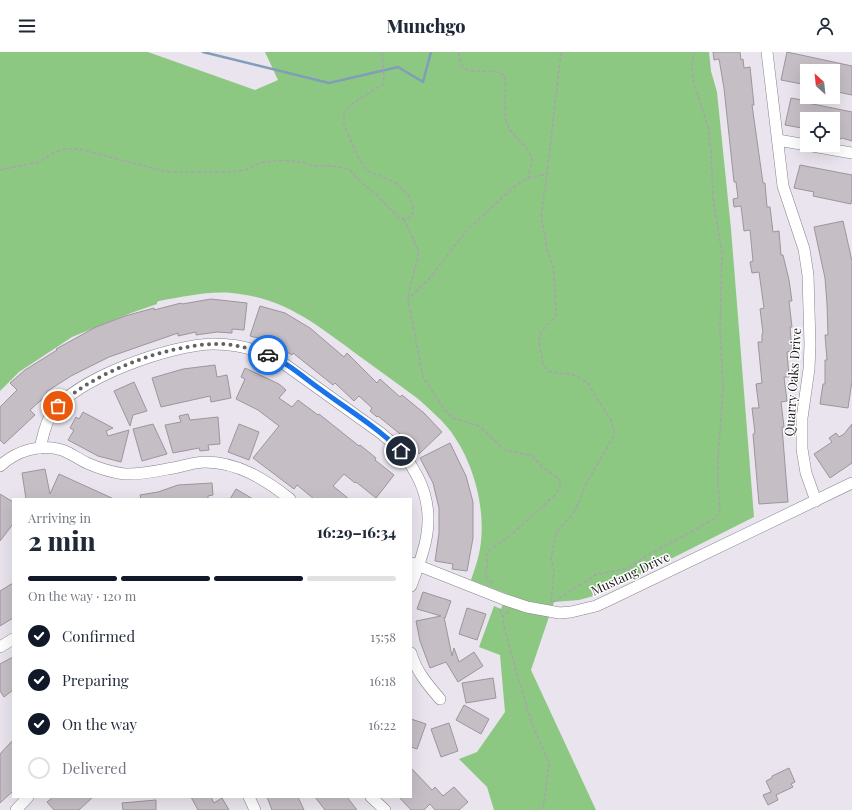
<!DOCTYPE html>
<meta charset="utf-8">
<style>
:root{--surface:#fff;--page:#f6f6f7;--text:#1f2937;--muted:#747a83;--line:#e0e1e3;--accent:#111827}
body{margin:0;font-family:"Playfair Display",serif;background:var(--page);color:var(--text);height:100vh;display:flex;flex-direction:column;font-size:15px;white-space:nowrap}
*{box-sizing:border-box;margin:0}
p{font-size:13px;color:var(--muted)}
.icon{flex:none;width:22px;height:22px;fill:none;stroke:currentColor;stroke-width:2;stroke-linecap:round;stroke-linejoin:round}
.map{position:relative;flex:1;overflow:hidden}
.panel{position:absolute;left:12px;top:446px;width:400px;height:300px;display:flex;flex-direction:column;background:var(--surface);border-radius:0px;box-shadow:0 4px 16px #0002}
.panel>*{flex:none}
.needle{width:26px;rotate:333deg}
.buttons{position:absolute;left:800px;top:12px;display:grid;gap:8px}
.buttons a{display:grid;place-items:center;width:40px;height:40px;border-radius:0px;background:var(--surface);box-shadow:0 4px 16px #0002;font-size:20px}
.pin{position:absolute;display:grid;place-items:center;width:34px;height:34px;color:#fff;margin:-17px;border:2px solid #fff;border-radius:50%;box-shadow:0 1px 4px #0007}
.courier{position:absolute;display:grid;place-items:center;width:40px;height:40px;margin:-20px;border:3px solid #1a73e8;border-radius:50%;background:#fff;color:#222;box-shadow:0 1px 5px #0007}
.summary em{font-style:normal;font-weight:800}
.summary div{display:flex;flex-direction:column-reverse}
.summary{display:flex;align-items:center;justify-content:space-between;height:68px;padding:0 16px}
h1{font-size:26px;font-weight:800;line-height:30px}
.bar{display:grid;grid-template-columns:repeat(4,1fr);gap:6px 4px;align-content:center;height:48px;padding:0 16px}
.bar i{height:5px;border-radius:3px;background:var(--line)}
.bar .active{background:var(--accent)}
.bar p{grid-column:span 4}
ol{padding:0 16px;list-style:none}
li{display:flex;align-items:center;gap:12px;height:44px}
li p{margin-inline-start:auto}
li .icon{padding:4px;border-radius:50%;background:var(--accent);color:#fff;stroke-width:4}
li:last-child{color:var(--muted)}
li i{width:22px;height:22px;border:2px solid var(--line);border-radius:50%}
header{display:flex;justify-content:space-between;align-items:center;height:52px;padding:0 16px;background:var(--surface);font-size:18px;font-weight:800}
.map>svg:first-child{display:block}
.green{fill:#8dc883}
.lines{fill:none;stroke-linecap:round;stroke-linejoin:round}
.stream{stroke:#809db9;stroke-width:2.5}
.building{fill:#c6bec5;stroke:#9d959c}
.minor-casing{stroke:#88848c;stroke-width:12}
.path{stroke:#a8a4ab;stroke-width:1.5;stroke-dasharray:4 2;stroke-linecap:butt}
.minor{stroke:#fff;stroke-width:11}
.done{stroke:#646166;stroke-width:4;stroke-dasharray:0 7.2}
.route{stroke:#1a73e8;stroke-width:5}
.labels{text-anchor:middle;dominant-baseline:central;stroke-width:3;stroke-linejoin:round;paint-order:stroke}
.street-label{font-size:13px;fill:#1d1b1e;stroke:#fff}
</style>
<header><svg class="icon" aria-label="menu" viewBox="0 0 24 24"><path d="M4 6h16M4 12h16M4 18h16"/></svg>Munchgo<svg class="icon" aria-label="person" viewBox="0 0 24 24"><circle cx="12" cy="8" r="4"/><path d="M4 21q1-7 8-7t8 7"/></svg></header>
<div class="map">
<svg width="852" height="758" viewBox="0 0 852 758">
<rect width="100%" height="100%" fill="#e9e4ed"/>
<!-- green -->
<path class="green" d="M0 0H148L255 38 278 28 265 0H709L711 19 717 40 731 177 754 465 601 542 579 548 554 550 531 618 596 758H494L487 735 459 707 477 700 505 660 500 603 479 595 494 554 501 557 507 542 471 528C474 519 477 511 479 502 488 461 474 408 448 376 439 365 428 356 417 346 395 330 373 314 351 298 312 269 282 246 232 241 208 239 182 245 159 249L157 250V252L131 261 72 285 19 320 0 339Z"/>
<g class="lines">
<!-- stream -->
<path class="stream" d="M203 0 329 31 398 15 423 30 431 0"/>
</g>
<!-- building -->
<g class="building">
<path d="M713 0H740L741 8 743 7 744 16 750 15 754 53H752L763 131H765L767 155H770L773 180 779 179 781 203H783L789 228 792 249H789L792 275H790L792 299 787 300 789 325H784L787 349 781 350 784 375H782L788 450 759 452 753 382 755 381 752 356H759L756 332 762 331 758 290H762V282L763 281 760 257 764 256 759 220 752 221 750 210 753 209 750 178 744 179 741 154 734 155 733 147 738 146 736 130H734L724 36 719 7 714 8Z"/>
<path d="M787 0 852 14V43L833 39V19H807V33L781 28Z"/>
<path d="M791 46 808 49V51L852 60V89L842 86 841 87 833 85V67H807V77L785 73Z"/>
<path d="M800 113 852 123V146L851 152 813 144 814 140 794 136Z"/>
<path d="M843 169 852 209V329L848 356 820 352 823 332H825V308H827L825 283H828L827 252 825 226 814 175Z"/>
<path d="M211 247 247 251 244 278 232 277V281L217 280 196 283V280L178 284V281L109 305 71 324 46 340 48 342 30 358 35 363 4 392 0 388V355L17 338 10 331 25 318 57 298 56 297 96 275 125 264 154 256V258L181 251 182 252Z"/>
<path d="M260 254 285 261 310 276 344 305 347 301 377 331 380 327 400 345 402 343 424 361 442 380 419 402 400 382 378 364 377 365 370 359 372 356 359 344 354 349 335 331 333 333 293 301 292 303 269 289 250 284Z"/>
<path d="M215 313 217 325 227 323 231 346 211 350 210 344 161 355 152 326 183 317Z"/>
<path d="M245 316 279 332 286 338 279 346 292 355 298 348 318 363 319 362 359 394 360 393 376 406 375 408 394 423 376 446 356 430 355 431 344 422 333 434 349 447H314L297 433 294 437 253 406 279 374 258 358 236 347 245 327 241 325Z"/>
<path d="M134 330 147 359 133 363 130 374 114 339Z"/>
<path d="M83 360 113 376 106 379 108 384 129 378 121 410 98 404 68 388 74 378 70 376 76 365 79 367Z"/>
<path d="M188 362 190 368 218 365 220 392 208 393 209 398 200 399 199 396 173 401 165 373 181 370 179 364Z"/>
<path d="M153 372 167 402 142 409 133 377Z"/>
<path d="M239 372 259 380 249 408 228 400Z"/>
<path d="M852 372V411L830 426 814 402 832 390 829 386 836 381 839 385 844 382Z"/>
<path d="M450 391 466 424 473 450V486L467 519 452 517 453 512 435 509 439 481V456L433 431 420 406Z"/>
<path d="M45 417 50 442 59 422 114 447H26L22 421Z"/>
<path d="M212 431 213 443 208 444V447H141L140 443 158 440 178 433Z"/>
<path d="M236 437 253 447H230Z"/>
<path d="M0 442 13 450V472L0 489Z"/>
<path d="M13 531V566L0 574V539Z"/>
<path d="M423 540 451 549 445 566 444 565 452 604 454 596 459 610 474 600 483 614 458 630 446 610 430 616 420 589 416 569 441 564 417 557Z"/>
<path d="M467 556 486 562 477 588 459 582Z"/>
<path d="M13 605V638L4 645 0 639V612Z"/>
<path d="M493 626 496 646 466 651 462 631Z"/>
<path d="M464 653 489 667 481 682 456 668Z"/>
<path d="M411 667 426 672 417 697 411 695Z"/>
<path d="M449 671 458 699 441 705 431 677Z"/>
<path d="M13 688V739L0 751V702Z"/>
<path d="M411 716 432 738 435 735 443 744 454 735 468 750 459 758H435L430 752 424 758H411L399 745H411Z"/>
<path d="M789 716 795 730 791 732 793 735 776 743 778 748 768 753 763 743 771 740 766 729 772 726V724Z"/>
<path d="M53 745H93L79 758H54L47 750Z"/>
<path d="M191 745H211L214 751 222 746 229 758H198Z"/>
<path d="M267 745H298L304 758H272Z"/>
<path d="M315 745H347L357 758H325Z"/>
<path d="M156 748V758H123L122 751Z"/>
</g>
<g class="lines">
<!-- minor casing -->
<g class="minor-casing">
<g id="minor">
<path d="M767 0 783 134 804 197 808 223 810 293 809 317 802 366V397L806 421 816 449"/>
<path d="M778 88 852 101"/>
<path d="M40 396C43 385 45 371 52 361 76 326 172 292 214 292 239 292 261 298 283 311L382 382C412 406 433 441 427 481 425 499 417 517 411 534"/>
<path d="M0 414C16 399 41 391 62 398 71 401 78 407 87 411 98 416 111 420 124 422 143 423 161 418 178 415 187 413 196 410 205 410 238 410 266 428 290 447"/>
<path d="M412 511 503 547 527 555 549 559 559 561 571 560 596 554 613 546 852 431"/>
<path d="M0 595 13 587"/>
<path d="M411 601C416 619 428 633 440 647"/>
<path d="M249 745 255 758"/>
<path d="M371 745 385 758"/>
<path d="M16 758 28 745"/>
</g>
</g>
<!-- path -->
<g class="path">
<path d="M459 0C459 32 487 12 504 23 508 39 502 56 507 72 512 86 533 95 532 111 531 116 529 121 528 126"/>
<path d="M0 118 39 110 55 100 65 97H79L168 120H231L245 118 260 111 278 108 303 110 312 114H331L349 117 361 130 377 143 400 167 409 166 413 160V152L408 143 396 131 366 118 359 107 344 73V60L349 54 383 32 384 25 382 0"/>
<path d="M404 167 418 198V206L410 234 408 247"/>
<path d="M493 531 485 524 487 515V500L510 484 554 444 560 436V428L539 412 533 404 505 398 479 374 453 366 444 357 423 325 408 247 430 226 466 179 515 134 528 126 547 122"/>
<path d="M551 550 554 519 551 507 556 481 575 459 586 432 613 385 614 378 612 370 587 330 572 322 557 321 548 319 543 311 539 289 541 280 556 264 555 231 553 214 546 194 545 183 541 165 547 122 561 0"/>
<path d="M553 550 597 522 626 517 648 503 711 469 719 462 720 456 718 434V407L723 336 720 276 722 201 713 146 711 99 708 75 693 29 692 9 694 0"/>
<path d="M500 557 502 565"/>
<path d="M509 560 504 562 503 565 504 575 519 629 532 671 549 712 543 758"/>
</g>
<!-- minor -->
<use href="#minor" class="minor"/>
</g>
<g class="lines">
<!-- done -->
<path class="done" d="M58 354C95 320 161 295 212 292 231 291 250 296 268 303"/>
<!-- route -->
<path class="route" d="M268 303C287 310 303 325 320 337 347 357 377 375 401 399"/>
</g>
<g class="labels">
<!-- street labels -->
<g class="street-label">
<text transform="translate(792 330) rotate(-86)">Quarry Oaks Drive</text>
<text transform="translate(630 521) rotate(-25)">Mustang Drive</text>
</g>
</g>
</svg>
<div class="buttons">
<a><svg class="needle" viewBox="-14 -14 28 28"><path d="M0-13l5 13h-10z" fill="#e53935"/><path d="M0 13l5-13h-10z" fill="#747a83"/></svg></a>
<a><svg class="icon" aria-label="locate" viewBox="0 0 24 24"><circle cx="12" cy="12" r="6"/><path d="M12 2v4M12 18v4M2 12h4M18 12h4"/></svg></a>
</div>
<div class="pin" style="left:58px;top:354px;background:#ea580c"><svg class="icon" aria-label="bag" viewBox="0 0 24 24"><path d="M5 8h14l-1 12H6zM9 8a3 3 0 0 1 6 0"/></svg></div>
<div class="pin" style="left:401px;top:399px;background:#1f2937"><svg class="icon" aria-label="home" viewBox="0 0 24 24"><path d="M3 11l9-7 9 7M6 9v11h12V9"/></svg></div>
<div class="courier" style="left:268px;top:303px"><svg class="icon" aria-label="car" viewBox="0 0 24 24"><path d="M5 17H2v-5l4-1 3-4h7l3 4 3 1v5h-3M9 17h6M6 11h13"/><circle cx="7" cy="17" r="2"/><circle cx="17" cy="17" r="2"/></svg></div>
<section class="panel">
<div class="summary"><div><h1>2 min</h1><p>Arriving in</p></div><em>16:29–16:34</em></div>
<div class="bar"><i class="active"></i><i class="active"></i><i class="active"></i><i></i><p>On the way · 120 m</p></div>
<ol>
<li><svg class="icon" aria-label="check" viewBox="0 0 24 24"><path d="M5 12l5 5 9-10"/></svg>Confirmed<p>15:58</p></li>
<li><svg class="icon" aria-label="check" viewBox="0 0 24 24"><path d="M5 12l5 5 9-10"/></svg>Preparing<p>16:18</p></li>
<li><svg class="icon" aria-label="check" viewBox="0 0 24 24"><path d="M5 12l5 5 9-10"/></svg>On the way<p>16:22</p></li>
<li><i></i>Delivered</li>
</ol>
</section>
</div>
